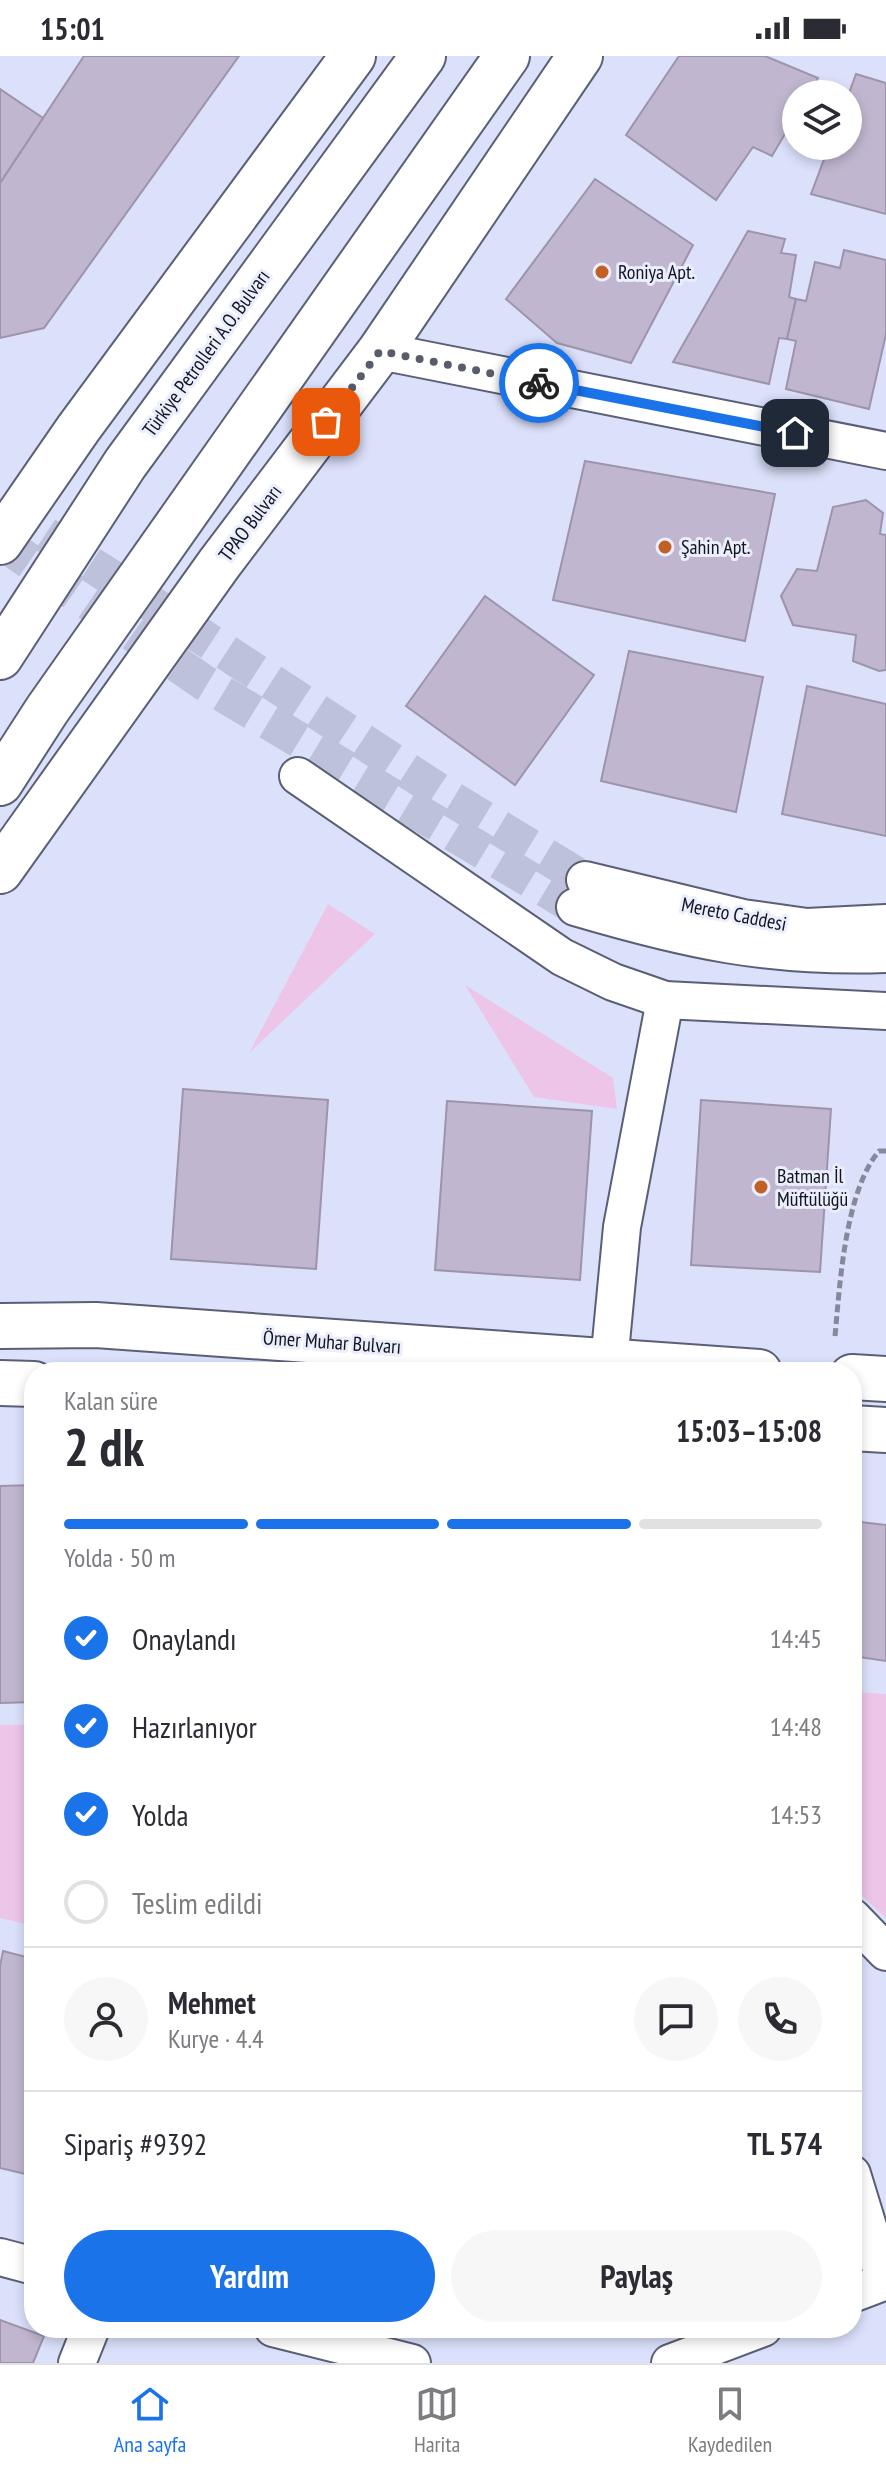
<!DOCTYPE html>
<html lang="tr">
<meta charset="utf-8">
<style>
:root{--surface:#fff;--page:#f7f7f7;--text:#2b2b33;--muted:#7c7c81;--line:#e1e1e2;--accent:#1a73e8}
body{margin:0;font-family:"PT Sans Narrow",sans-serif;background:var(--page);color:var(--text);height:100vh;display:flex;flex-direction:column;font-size:30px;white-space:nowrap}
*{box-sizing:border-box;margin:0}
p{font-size:26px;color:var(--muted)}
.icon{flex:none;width:44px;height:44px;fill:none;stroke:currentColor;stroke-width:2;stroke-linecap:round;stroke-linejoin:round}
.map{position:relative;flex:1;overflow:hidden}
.sheet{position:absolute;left:24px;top:1306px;width:838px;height:976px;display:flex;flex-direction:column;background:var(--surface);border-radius:32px;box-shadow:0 4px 12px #0003}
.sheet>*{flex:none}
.tools{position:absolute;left:782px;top:24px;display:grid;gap:16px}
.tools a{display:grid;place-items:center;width:80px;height:80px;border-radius:50%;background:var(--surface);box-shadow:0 4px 12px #0003;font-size:40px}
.pin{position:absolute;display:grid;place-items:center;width:68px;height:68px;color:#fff;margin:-34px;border-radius:16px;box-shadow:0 4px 12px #0006}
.courier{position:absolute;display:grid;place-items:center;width:80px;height:80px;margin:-40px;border:6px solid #1a73e8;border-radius:50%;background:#fff;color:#222;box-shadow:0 2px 10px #0007}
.summary em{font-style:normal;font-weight:700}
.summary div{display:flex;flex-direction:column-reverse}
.summary{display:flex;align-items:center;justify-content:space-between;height:136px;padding:0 40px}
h1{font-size:52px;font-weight:700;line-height:60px}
.bar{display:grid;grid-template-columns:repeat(4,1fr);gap:12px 8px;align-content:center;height:96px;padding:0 40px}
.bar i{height:10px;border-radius:6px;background:var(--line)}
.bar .on{background:var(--accent)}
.bar p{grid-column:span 4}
.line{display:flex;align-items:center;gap:20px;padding:0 40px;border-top:2px solid var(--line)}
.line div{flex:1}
.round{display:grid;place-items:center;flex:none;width:84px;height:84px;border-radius:42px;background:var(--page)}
ol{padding:0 40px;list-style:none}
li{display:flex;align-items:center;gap:24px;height:88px}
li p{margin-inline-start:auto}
li .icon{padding:8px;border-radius:50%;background:var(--accent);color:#fff;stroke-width:4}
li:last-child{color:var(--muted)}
li i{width:44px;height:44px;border:4px solid var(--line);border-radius:50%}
.action{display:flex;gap:16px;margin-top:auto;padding:16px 40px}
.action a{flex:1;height:92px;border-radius:48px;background:var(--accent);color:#fff;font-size:32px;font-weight:700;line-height:92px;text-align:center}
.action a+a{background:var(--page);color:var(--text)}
.status{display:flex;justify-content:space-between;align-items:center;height:56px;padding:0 40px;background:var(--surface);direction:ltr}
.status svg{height:22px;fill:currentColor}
.dock{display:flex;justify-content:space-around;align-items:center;height:112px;border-top:2px solid var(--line);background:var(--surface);font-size:22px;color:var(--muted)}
.dock a{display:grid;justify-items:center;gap:4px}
.dock .on{color:var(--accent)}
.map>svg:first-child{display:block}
.green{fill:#edc5e9}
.building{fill:#c0b6cf;stroke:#9d94ac;stroke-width:2}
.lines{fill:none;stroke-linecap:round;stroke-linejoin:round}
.minor-tunnel{stroke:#bdc2da;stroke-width:36;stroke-dasharray:36 18;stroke-linecap:butt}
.minor-casing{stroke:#5b5f76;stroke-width:40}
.major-casing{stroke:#5b5f76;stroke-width:48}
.highway-casing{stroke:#5b5f76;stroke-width:48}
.path{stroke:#84899b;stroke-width:5;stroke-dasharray:8 4;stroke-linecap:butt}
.minor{stroke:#fff;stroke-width:36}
.major{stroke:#fff;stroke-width:44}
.highway{stroke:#fff;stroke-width:44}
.done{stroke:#595c6b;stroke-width:8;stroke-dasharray:0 14.4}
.route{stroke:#1a73e8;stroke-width:10}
.poi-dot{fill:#c26024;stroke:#ebeefe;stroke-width:3}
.labels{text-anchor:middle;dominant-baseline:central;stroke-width:6;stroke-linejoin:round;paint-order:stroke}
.poi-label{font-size:20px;fill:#13151e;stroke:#ebeefe;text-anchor:start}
.street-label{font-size:20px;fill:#13151e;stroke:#ebeefe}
</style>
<div class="status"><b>15:01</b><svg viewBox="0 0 49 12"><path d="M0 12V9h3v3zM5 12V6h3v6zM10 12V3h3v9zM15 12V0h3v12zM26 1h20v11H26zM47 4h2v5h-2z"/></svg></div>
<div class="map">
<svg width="886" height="2307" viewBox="0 0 886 2307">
<rect width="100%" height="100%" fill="#dbe1fb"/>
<!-- green -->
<g class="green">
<path d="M328 848 375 878 249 997Z"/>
<path d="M465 929 613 1022 617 1053 534 1041Z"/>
<path d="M852 1636 886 1638V1862L852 1830Z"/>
<path d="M0 1669H34V1870L0 1862Z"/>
</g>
<!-- building -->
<g class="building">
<path d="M84 0H239L44 272 0 282V127Z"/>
<path d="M679 0H765L818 22 809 38H796V59L772 100 753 91 716 144 626 79Z"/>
<path d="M856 18 886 27V158L811 138 829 90H848V40Z"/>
<path d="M0 33 43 62 0 127Z"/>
<path d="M595 123 693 189 631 307 557 287 506 243Z"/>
<path d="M748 175 785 183 781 197 796 199 789 241 796 243 787 283 779 282 769 328 673 306Z"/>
<path d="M844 194 886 204V278L869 353 786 333 796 285 787 283 796 243 806 245 815 206 840 212Z"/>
<path d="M585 405 775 438 745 585 553 544Z"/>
<path d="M866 444 883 457 880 478 886 479V614L879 615 853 605 856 579 793 569 781 540 797 513 817 515 833 451Z"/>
<path d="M485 540 594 619 515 729 406 650Z"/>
<path d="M629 595 763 621 736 756 601 725Z"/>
<path d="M807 630 886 648V780L782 758Z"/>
<path d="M183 1033 328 1044 316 1213 171 1203Z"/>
<path d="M701 1044 831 1053 820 1216 691 1209Z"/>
<path d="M447 1045 592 1055 580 1224 435 1214Z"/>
<path d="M34 1429V1646L0 1647V1430Z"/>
<path d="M852 1465 886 1469V1605L852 1600Z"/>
<path d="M3 1895 34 1903V2120L0 2112V1910Z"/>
<path d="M0 2264 44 2280 33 2307H0Z"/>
</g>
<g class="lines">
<!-- minor-tunnel -->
<g class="minor-tunnel">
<path d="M0 449 445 739 585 824"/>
<path d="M0 485 203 626 575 851"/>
</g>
<!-- minor casing -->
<g class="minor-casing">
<g id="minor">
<path d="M380 295 886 395"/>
<path d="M298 720 562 901 613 926 665 944 886 955"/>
<path d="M585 824 743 862 807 871 886 867"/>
<path d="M575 851C687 884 768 902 886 898"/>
<path d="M609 1307 622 1171 665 944"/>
<path d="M852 1861 886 1896"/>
<path d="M852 2118 885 2226"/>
<path d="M0 2201 34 2210"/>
<path d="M852 2238 886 2225"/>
<path d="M273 2272 412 2307"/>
<path d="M77 2307 91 2272"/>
<path d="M670 2307 763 2272"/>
</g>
</g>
<!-- major casing -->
<g class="major-casing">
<g id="major">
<path d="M0 1270 96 1269 759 1316"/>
<path d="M852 1321 886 1323"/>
<path d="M0 1327 34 1328"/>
<path d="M852 1372 886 1374"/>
</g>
</g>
<!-- highway casing -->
<g class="highway-casing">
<g id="highway">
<path d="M0 486 78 373 353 0"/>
<path d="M0 601 125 408 423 0"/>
<path d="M0 727 47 654 507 0"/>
<path d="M0 815 219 508 380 295 580 0"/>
</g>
</g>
<!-- path -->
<path class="path" d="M835 1280C840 1227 845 1136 879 1095H886"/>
<!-- minor -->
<use href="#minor" class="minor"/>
<!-- major -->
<use href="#major" class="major"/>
<!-- highway -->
<use href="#highway" class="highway"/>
</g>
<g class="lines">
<!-- done -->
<path class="done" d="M326 366 380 295 539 327"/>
<!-- route -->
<path class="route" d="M539 327 795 377"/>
</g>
<!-- markers -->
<g class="poi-dot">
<circle cx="602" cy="216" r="8"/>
<circle cx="665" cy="491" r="8"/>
<circle cx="761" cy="1131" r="8"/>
</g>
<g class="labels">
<!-- poi labels -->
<g class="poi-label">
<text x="618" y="216">Roniya Apt.</text>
<text x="681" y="491">Şahin Apt.</text>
<text x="777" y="1120">Batman İl<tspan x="777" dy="23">Müftülüğü</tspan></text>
</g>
<!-- street labels -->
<g class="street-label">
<text transform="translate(206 297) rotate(-54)">Türkiye Petrolleri A.O. Bulvarı</text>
<text transform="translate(250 467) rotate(-53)">TPAO Bulvarı</text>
<text transform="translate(734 858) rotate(11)">Mereto Caddesi</text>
<text transform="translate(332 1286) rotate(4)">Ömer Muhar Bulvarı</text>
</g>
</g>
</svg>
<div class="tools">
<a><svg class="icon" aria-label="layers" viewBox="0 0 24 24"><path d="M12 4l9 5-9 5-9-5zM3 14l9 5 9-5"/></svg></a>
</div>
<div class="pin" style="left:326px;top:366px;background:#ea580c"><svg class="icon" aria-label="bag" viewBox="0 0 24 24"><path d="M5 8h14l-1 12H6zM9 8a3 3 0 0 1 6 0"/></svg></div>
<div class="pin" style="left:795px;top:377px;background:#1f2937"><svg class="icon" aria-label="home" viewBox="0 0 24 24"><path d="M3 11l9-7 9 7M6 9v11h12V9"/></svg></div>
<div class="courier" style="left:539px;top:327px"><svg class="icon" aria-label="bike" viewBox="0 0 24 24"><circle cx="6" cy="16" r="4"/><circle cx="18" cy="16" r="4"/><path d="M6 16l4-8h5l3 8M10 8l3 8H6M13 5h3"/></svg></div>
<section class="sheet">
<div class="summary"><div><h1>2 dk</h1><p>Kalan süre</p></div><em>15:03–15:08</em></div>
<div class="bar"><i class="on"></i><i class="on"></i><i class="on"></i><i></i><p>Yolda · 50 m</p></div>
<ol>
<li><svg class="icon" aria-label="check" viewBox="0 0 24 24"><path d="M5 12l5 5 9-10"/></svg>Onaylandı<p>14:45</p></li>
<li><svg class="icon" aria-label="check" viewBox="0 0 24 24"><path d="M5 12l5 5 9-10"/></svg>Hazırlanıyor<p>14:48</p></li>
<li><svg class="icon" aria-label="check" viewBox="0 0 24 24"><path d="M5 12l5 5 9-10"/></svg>Yolda<p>14:53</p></li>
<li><i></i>Teslim edildi</li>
</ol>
<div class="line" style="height:144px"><a class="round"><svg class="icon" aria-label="person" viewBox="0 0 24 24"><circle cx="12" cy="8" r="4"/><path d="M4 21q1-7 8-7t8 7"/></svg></a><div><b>Mehmet</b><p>Kurye · 4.4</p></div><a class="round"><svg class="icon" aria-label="chat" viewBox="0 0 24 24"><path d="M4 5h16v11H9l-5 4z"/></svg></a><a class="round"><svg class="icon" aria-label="phone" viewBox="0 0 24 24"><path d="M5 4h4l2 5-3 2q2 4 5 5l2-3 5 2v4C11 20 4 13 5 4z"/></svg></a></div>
<div class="line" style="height:104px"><div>Sipariş #9392</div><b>TL 574</b></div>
<div class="action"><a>Yardım</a><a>Paylaş</a></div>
</section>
</div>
<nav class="dock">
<a class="on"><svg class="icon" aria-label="home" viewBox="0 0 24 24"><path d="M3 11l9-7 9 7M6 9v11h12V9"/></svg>Ana sayfa</a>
<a><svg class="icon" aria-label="map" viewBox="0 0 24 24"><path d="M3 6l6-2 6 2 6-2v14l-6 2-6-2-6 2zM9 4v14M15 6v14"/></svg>Harita</a>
<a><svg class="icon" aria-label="saved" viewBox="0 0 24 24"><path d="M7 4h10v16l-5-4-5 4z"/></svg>Kaydedilen</a>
</nav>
